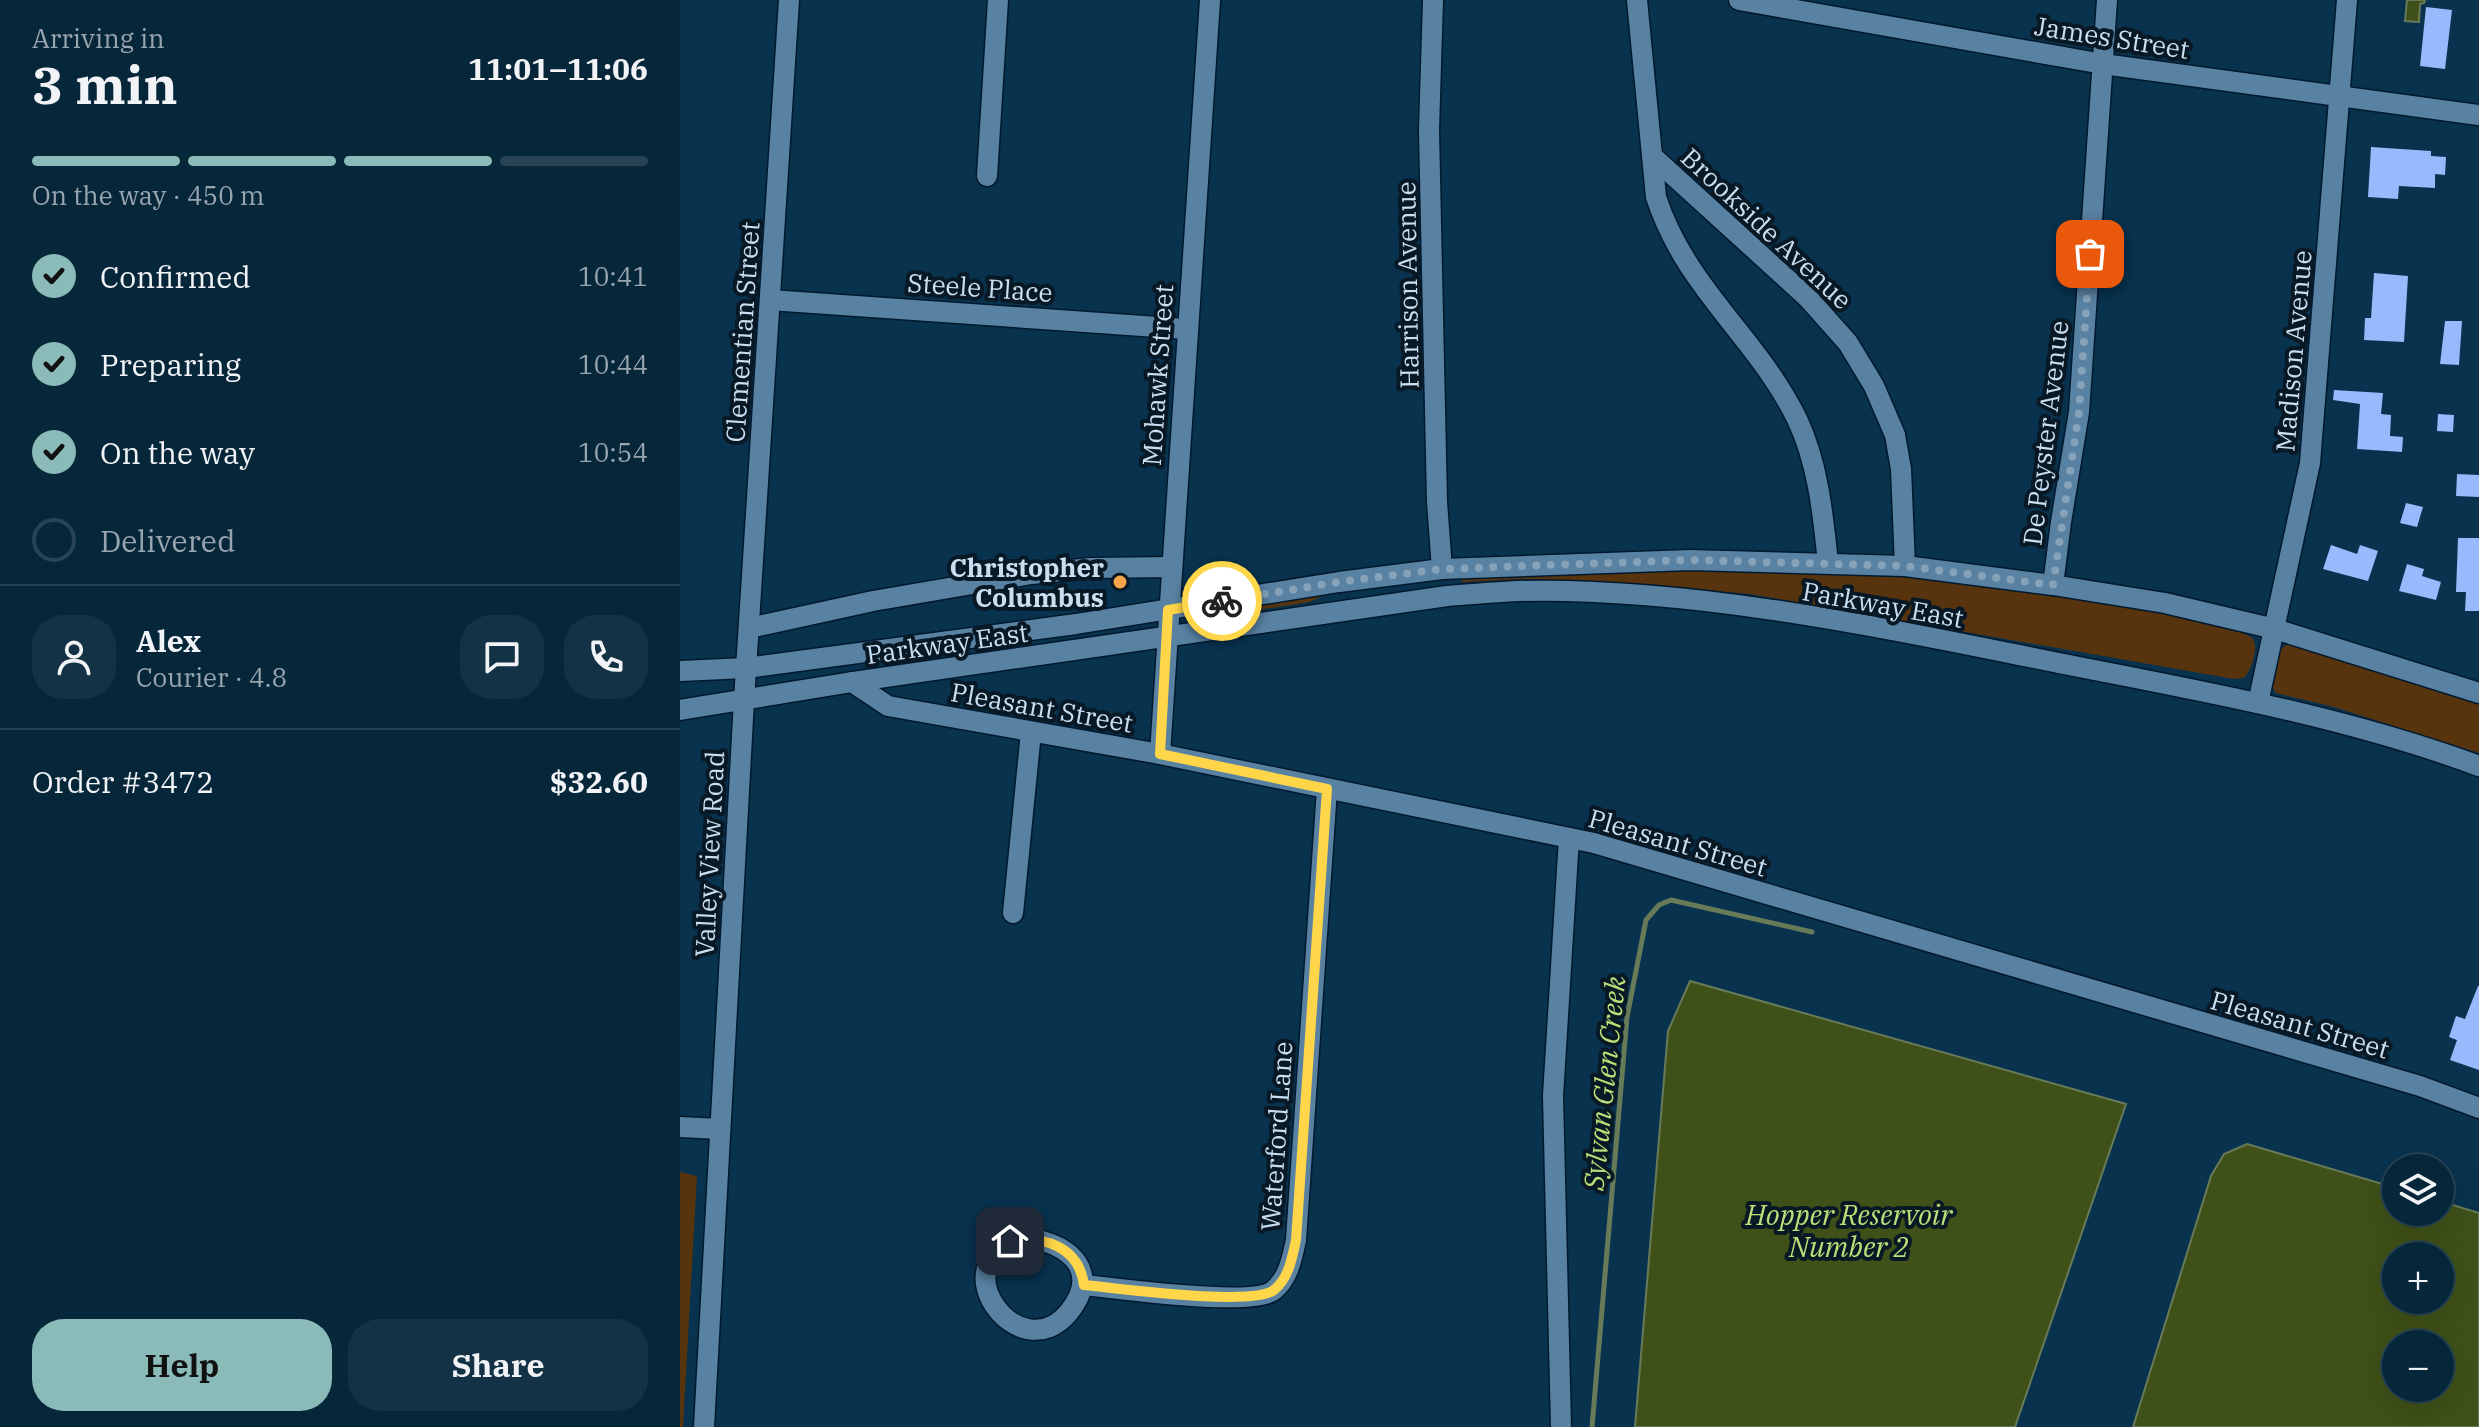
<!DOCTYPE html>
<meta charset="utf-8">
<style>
:root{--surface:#06263a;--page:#143245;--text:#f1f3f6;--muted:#98a5af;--line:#274354;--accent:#8bbbb9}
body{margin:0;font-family:"IBM Plex Serif",serif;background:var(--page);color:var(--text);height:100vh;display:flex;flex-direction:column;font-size:30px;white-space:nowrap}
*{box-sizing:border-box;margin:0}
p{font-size:26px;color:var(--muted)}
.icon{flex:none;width:44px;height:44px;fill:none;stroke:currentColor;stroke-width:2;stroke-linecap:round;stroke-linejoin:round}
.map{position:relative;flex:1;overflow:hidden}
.panel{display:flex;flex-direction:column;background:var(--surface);width:680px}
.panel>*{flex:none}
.fabs{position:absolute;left:1702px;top:1154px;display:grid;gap:16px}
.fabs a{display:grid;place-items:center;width:72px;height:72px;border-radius:50%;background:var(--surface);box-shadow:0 8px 32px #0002,0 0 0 2px var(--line);font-size:40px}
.pin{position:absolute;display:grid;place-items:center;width:68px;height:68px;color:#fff;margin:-34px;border-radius:16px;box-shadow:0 4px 12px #0006}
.courier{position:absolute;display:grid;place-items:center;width:80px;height:80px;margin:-40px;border:6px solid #ffd54a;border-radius:50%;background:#fff;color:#222;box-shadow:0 2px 10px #0007}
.headline em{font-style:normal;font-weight:700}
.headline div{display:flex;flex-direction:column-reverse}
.headline{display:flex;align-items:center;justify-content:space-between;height:136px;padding:0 32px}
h1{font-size:52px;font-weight:700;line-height:60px}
.bar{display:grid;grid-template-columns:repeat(4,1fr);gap:12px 8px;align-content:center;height:96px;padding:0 32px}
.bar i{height:10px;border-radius:6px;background:var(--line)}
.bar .active{background:var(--accent)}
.bar p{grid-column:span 4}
.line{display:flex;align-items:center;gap:20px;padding:0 32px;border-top:2px solid var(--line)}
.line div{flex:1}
.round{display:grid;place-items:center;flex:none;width:84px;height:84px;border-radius:32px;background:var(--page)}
ol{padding:0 32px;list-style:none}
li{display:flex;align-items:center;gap:24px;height:88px}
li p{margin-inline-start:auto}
li .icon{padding:8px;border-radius:50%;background:var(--accent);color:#111;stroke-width:4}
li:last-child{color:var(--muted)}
li i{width:44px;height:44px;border:4px solid var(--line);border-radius:50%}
.action{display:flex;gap:16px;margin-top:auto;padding:16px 32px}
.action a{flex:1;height:92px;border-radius:32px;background:var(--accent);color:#111;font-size:32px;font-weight:700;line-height:92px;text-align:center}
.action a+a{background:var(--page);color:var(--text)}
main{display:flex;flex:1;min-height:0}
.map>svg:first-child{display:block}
.green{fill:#57340d}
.water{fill:#3f5018;stroke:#687b59;stroke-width:2;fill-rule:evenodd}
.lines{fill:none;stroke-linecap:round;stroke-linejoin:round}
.stream{stroke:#687b59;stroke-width:5}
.building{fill:#98b9fc}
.minor-casing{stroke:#00192e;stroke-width:23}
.minor{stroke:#5981a2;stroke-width:20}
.done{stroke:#85a2b8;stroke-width:8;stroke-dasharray:0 14.4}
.route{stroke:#ffd54a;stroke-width:10}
.poi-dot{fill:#f6a248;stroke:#081925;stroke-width:3}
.labels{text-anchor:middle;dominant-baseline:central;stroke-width:8;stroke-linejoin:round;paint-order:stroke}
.street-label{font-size:26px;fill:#c9def1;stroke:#081925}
.poi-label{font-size:26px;font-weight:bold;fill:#c9def1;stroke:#081925;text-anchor:end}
.water-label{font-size:28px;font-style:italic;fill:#bdde79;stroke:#081925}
</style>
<main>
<section class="panel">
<div class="headline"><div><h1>3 min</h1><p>Arriving in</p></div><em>11:01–11:06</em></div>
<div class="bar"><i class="active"></i><i class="active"></i><i class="active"></i><i></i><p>On the way · 450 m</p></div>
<ol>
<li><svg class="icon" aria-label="check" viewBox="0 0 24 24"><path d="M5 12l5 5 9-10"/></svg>Confirmed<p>10:41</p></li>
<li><svg class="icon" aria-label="check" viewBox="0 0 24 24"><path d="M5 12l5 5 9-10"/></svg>Preparing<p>10:44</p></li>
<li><svg class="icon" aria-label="check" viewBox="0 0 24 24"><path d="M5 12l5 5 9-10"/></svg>On the way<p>10:54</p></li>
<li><i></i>Delivered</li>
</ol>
<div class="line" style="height:144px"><a class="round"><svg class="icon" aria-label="person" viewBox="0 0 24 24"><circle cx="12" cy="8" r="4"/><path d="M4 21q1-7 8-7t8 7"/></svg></a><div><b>Alex</b><p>Courier · 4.8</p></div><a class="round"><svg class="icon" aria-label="chat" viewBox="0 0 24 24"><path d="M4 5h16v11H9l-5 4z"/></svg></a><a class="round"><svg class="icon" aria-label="phone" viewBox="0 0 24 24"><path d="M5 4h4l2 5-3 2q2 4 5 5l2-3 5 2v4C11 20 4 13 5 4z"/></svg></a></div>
<div class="line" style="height:104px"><div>Order #3472</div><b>$32.60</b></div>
<div class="action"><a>Help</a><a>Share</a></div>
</section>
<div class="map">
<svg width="1799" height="1427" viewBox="0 0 1799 1427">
<rect width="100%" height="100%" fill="#08324e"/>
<!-- green -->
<g class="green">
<path d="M996 568C1079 571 1168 570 1251 577 1290 580 1560 619 1573 639 1579 648 1571 671 1564 678L1554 679 1070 594 930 582 846 579 782 582 781 579Z"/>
<path d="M645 595 630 602 513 620 514 616Z"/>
<path d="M1606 645H1613L1799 704V753L1654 707 1596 693 1591 685 1599 651Z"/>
<path d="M0 1172 17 1176 3 1427H0Z"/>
</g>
<!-- water -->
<g class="water">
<path d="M1727 0H1745L1744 3 1740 4 1739 22 1725 21Z"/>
<path d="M1010 981 1446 1104 1335 1427H955L988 1031Z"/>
<path d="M1567 1144 1716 1188V1212H1760V1201L1799 1213V1427H1453L1531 1176 1544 1154ZM1760 1256V1300H1716V1256ZM1760 1344V1388H1716V1344Z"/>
</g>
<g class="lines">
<!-- stream -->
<path class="stream" d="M912 1427 947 1017 966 920 979 905 991 900 1132 932"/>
</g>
<!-- building -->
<g class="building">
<path d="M1746 7 1772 10 1765 69 1740 66Z"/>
<path d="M1691 147 1751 151V156L1766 157 1765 175 1755 174V188L1719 186 1718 199 1688 197Z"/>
<path d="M1694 273 1728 276 1724 342 1684 340 1685 318H1691Z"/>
<path d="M1765 321H1782L1779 365 1760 364Z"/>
<path d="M1654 390 1703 393 1701 414 1711 415 1710 436 1723 437 1722 452 1677 449 1680 404 1653 400Z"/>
<path d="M1758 414 1774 415 1773 432 1757 431Z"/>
<path d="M1777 474 1799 475V497L1776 496Z"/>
<path d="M1726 503 1743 507 1737 527 1720 523Z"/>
<path d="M1778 538H1799V611H1785L1786 592H1776Z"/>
<path d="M1651 545 1677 554 1680 545 1698 551 1688 581 1643 569Z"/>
<path d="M1727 564 1744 569 1742 576 1761 582 1756 600 1719 591Z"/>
<path d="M1798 986H1799V1070L1770 1060 1777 1040 1769 1037 1776 1016 1785 1019Z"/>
</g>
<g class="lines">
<!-- minor casing -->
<g class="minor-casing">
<g id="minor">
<path d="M753 0 749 130 757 502 762 569"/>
<path d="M957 0 976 197C1006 289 1077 337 1117 419 1138 463 1143 514 1148 563"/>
<path d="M1059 0 1423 64 1799 115"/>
<path d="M972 156 1128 298 1168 343 1194 386 1215 435 1221 469 1225 566"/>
<path d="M307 176 318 0"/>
<path d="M90 300 506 329"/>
<path d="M1373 585 1381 522 1399 412 1427 0"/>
<path d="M69 628 193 601 351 574 411 568 491 567"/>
<path d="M0 671 66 668 396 624 659 582 762 569 1010 560 1225 566 1373 585 1485 603 1595 629 1799 693"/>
<path d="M172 682 208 706 480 754 914 843 1740 1086 1799 1108"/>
<path d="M1578 703 1630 463 1667 0"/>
<path d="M0 710 172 682 767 596C791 594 815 592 839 591 1019 587 1213 630 1389 665 1527 692 1666 717 1799 766"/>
<path d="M480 754 530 0"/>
<path d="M333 913 351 732"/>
<path d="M0 1127 40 1129"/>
<path d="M349 1238C391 1245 421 1272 389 1312 339 1374 253 1256 349 1238Z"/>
<path d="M404 1285C437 1288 573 1308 594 1290 609 1277 612 1258 616 1240L647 789"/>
<path d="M24 1427 64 700 109 0"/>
<path d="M881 1427 873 1096 889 838"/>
</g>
</g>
<!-- minor -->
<use href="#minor" class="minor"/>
</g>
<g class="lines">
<!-- done -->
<path class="done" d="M542 601 659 582 762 569 1010 560 1225 566 1373 585 1399 412 1410 254"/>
<!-- route -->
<path class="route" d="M330 1241C364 1235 399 1247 404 1285 437 1288 573 1307 594 1290 609 1278 612 1258 616 1240L647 789 480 754 488 610 542 601"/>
</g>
<!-- markers -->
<circle class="poi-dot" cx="440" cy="582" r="8"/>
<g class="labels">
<!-- street labels -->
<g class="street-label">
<text transform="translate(1432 37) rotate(9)">James Street</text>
<text transform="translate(1087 228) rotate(43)">Brookside Avenue</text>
<text transform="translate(727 285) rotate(-91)">Harrison Avenue</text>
<text transform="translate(300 287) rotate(4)">Steele Place</text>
<text transform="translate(62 332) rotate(-86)">Clementian Street</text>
<text transform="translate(1613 351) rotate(-85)">Madison Avenue</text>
<text transform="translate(477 375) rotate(-86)">Mohawk Street</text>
<text transform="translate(1365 433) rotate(-83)">De Peyster Avenue</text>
<text transform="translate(1203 604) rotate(10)">Parkway East</text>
<text transform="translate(267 643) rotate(-8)">Parkway East</text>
<text transform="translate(362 707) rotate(10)">Pleasant Street</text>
<text transform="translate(998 842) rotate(16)">Pleasant Street</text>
<text transform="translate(29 854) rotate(-87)">Valley View Road</text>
<text transform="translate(1620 1024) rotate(16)">Pleasant Street</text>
<text transform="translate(596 1136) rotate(-86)">Waterford Lane</text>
</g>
<!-- poi labels -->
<g class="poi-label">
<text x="424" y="567">Christopher<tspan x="424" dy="30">Columbus</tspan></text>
</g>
<!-- water labels -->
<g class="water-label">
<text transform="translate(924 1083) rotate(-84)">Sylvan Glen Creek</text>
<text x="1169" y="1214">Hopper Reservoir<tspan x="1169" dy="32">Number 2</tspan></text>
</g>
</g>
</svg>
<div class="fabs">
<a><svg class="icon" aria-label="layers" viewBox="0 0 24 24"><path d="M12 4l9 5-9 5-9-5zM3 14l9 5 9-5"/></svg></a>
<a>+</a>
<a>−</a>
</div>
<div class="pin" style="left:1410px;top:254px;background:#ea580c"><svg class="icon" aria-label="bag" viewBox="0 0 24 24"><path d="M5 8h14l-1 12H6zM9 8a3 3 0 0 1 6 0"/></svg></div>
<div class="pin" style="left:330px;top:1241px;background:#1f2937"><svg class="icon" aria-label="home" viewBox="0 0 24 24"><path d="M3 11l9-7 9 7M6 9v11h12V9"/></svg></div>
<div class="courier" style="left:542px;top:601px"><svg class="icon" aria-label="bike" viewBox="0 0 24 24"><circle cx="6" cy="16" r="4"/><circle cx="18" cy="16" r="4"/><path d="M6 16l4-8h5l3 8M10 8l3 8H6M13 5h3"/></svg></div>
</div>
</main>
